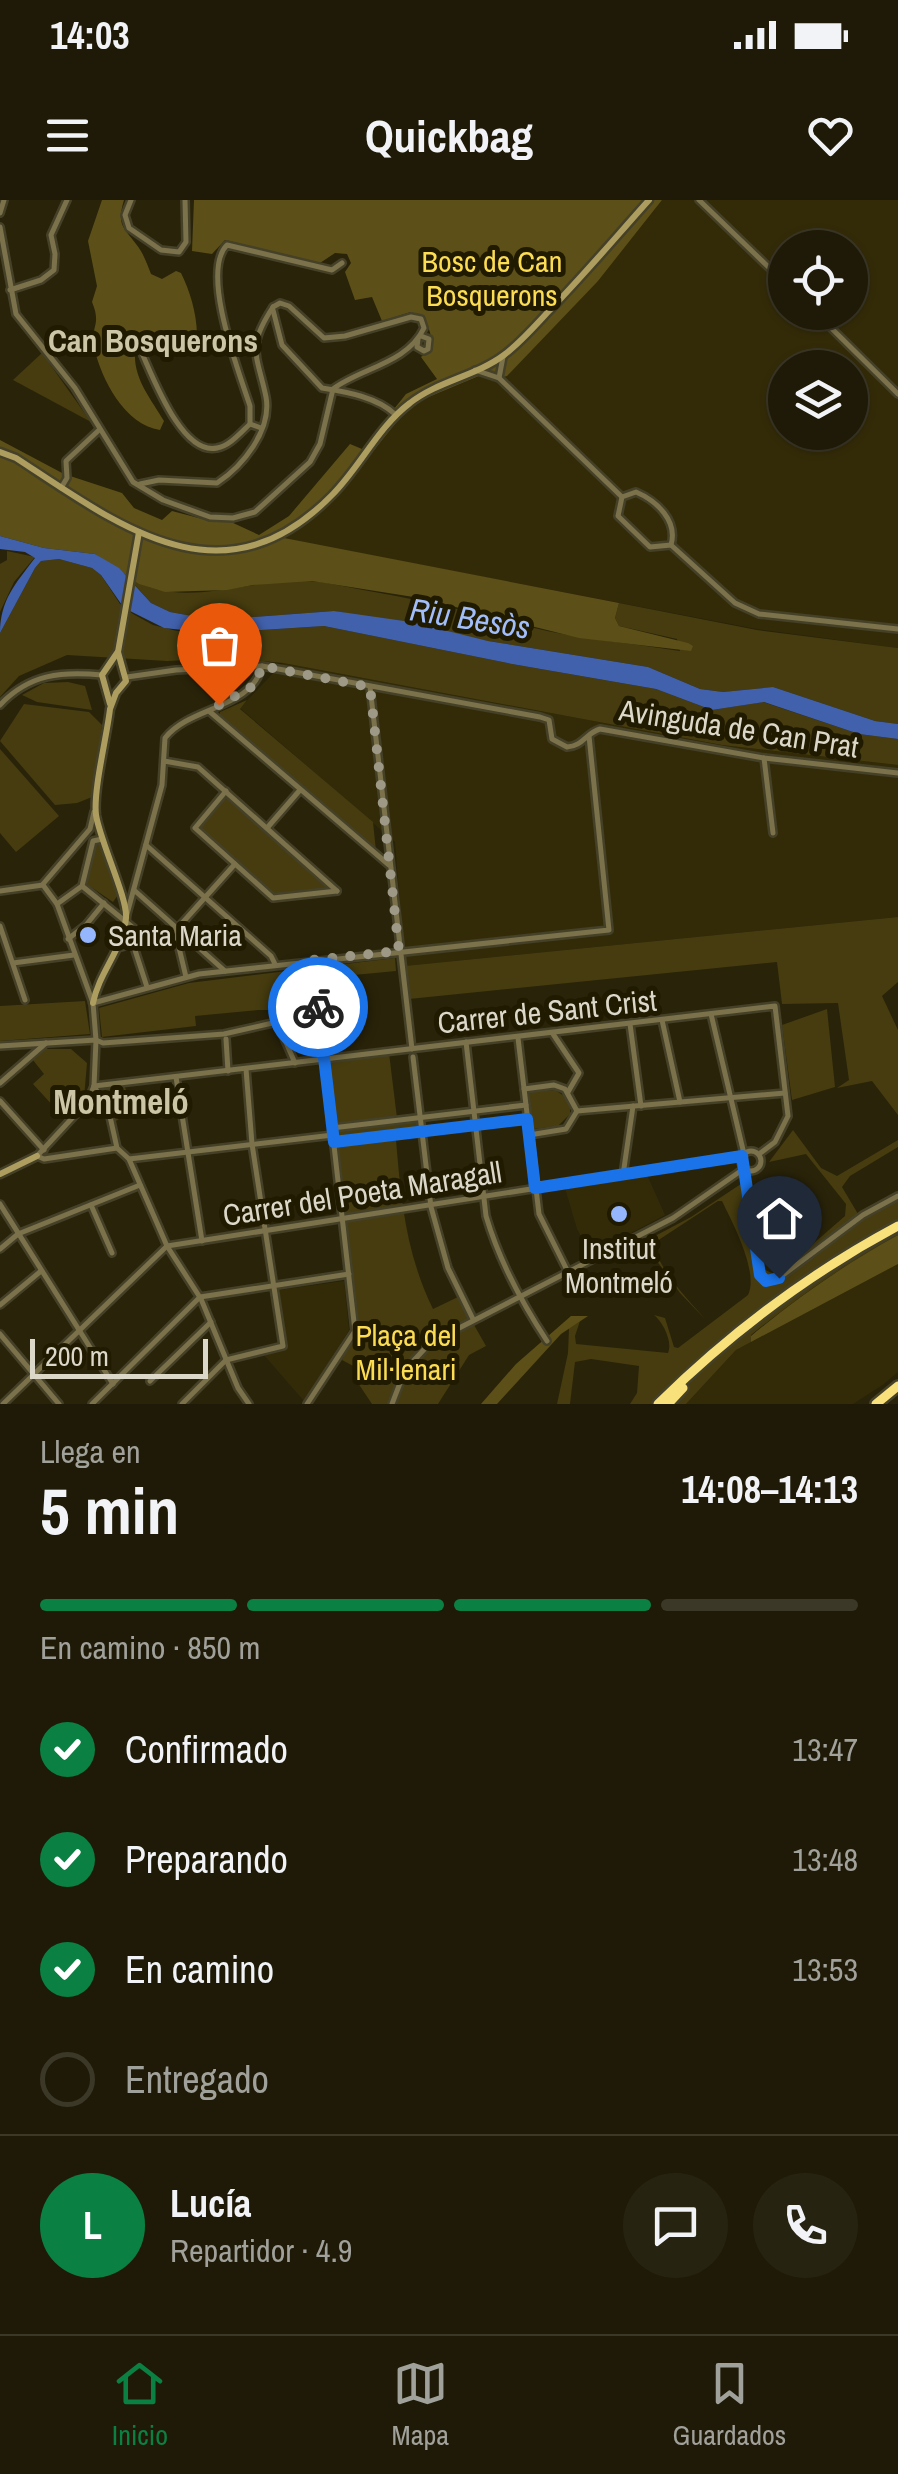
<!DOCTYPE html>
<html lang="es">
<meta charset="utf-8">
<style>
:root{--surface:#1f1a07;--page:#272311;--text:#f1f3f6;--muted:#a1a19b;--line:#3c3828;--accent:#0b8043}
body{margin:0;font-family:"Archivo Narrow",sans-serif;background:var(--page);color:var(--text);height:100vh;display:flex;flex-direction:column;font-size:38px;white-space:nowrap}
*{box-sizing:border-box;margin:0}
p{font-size:32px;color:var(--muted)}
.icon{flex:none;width:55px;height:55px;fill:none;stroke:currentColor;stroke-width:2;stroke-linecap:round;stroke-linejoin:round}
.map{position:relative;height:1204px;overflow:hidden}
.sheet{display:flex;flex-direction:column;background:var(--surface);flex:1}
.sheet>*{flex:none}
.fabs{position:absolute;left:768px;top:30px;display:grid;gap:20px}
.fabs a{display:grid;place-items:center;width:100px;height:100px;border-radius:50%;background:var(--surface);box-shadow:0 2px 8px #0004,0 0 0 2px var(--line);font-size:50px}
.scale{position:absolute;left:30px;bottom:25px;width:178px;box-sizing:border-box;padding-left:10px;border:5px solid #dbd8c9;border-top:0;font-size:28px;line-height:35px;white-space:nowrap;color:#dbd8c9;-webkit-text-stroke:8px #201a01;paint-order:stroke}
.pin{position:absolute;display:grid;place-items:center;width:85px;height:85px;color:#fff;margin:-102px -42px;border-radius:50% 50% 50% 0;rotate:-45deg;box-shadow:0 0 10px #0007}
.pin .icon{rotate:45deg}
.courier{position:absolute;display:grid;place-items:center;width:100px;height:100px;margin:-50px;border:8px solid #1a73e8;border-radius:50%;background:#fff;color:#222;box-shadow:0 2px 12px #0007}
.overview em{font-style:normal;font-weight:700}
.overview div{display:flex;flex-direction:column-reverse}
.overview{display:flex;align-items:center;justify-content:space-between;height:170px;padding:0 40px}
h1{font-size:65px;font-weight:700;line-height:75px}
.bar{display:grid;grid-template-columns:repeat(4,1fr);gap:15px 10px;align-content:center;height:120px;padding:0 40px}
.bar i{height:12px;border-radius:8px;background:var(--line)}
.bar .selected{background:var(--accent)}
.bar p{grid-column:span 4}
.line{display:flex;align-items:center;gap:25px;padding:0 40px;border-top:2px solid var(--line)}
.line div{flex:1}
.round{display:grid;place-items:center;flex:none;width:105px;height:105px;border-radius:52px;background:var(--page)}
ol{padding:0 40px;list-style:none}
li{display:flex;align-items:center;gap:30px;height:110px}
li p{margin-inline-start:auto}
li .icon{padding:10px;border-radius:50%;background:var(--accent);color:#fff;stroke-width:4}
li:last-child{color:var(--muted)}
li i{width:55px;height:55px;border:5px solid var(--line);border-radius:50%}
.status{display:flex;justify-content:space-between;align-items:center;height:70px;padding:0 50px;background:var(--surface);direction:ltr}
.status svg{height:28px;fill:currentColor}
header{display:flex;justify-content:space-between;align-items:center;height:130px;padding:0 40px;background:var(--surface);font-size:45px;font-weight:700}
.menu{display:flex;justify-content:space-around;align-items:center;height:140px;border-top:2px solid var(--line);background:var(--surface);font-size:28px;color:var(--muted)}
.menu a{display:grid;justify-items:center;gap:5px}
.menu .selected{color:var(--accent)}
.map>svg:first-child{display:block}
.built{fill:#332b08;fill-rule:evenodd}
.green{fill:#463c0f}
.forest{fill:#5c5018}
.water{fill:#4161ac}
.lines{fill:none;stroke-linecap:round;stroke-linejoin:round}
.street-casing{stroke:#454028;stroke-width:10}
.secondary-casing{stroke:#454028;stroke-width:11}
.highway-casing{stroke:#454028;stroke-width:14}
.street{stroke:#7b714b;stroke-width:5}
.secondary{stroke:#ad9e5f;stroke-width:6}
.highway{stroke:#f8e07a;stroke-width:9}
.done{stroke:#9d9986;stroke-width:10;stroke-dasharray:0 18}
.route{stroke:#1a73e8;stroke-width:12}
.poi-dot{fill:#95b6fd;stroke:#201a01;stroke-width:4}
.labels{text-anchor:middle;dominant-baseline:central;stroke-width:10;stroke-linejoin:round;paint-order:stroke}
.park-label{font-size:30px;fill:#fcdc53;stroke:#201a01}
.street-label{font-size:30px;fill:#dbd8c9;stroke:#201a01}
.poi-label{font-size:30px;fill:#dbd8c9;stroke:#201a01;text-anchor:start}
.neighbourhood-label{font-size:32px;font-weight:bold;fill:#ccc5a6;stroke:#201a01}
.water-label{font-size:32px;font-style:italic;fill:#a1befb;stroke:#201a01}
.quarter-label{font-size:35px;font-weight:bold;fill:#ccc5a6;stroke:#201a01}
</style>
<div class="status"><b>14:03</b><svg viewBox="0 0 49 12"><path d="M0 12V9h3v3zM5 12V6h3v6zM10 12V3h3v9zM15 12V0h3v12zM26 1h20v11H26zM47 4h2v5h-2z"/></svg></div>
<header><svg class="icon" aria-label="menu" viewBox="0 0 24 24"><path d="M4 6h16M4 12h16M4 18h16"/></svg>Quickbag<svg class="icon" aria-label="heart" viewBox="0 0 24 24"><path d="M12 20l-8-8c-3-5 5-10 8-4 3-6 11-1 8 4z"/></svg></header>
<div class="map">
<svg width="898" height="1204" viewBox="0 0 898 1204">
<rect width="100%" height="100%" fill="#292309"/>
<!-- built -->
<g class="built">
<path d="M662 0H898V448L757 429 283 339 334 300 403 214 424 199 480 176 493 180 598 81ZM785 48H850V112H785ZM785 168H850V232H785Z"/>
<path d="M283 463 722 545 898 565V717L405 766 395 642 240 508Z"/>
<path d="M647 975 665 1015 591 1054 577 1029 565 988Z"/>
<path d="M898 1064V1172L884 1184 853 1204H686L736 1150Z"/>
<path d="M344 1081 349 1130 304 1201 264 1155 287 1149 279 1090Z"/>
</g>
<!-- green -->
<g class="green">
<path d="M42 153 91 222 13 180Z"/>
<path d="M7 351 35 357 14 382 0 412V364L7 360Z"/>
<path d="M59 359 92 368 101 375 120 404 133 414 153 425 177 431 212 433 324 426 512 464 656 489 712 510 763 502 859 534 898 539V565L722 545 283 463 232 458 167 461 67 455 19 476 0 497V433L35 368 41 361Z"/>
<path d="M127 376C179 412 248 378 305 381 323 381 341 386 358 389 416 399 473 412 530 427 579 439 630 443 680 451L677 439 619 426 615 418 619 403 757 430 898 448V524L875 521 773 487 723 492 700 489 648 467 488 441 334 411 214 420 170 412 151 403Z"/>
<path d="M68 482 85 486 92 510 37 502 22 495 44 483Z"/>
<path d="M247 500 240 509 373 622 376 651 220 517V512Z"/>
<path d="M24 504 89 512 102 525 92 597 77 603 55 605 0 541Z"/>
<path d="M0 549 59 616 16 652 0 633Z"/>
<path d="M226 596 330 689 274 695 199 628Z"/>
<path d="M100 643 118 695 113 702 88 685 86 680 95 644Z"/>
<path d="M898 717V782L882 796 898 830V915L872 881 837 888 849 880 838 803 782 804 777 762 409 799 405 766Z"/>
<path d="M395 758 396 771 312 779 314 810H258L195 816 196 826 102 837 99 808 189 783Z"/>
<path d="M85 801 90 834 0 841V806Z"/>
<path d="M827 809 835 887 792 900 782 825Z"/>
<path d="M46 849H71L87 863 84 898 66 920 33 884 44 874 33 860Z"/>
<path d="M389 853 397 918 335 926 327 860Z"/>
<path d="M124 883 133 916 122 917 110 925 102 903 96 900 100 885Z"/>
<path d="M555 890 570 900V914L558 926 533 929 529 892Z"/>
<path d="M418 920 419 926 415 930 341 939 335 935 338 928Z"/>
<path d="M793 930 821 968 837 976 898 940V947L850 976 842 987 858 1014 898 992V1035C845 1064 798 1097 751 1135V1142L736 1150 686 1204H630L637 1193 639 1166 591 1159 575 1162 570 1204H557L568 1153 569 1128 580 1121 575 1136 576 1144 668 1153C673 1142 663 1122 654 1115L665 1118 674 1147 678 1148 748 1095C759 1072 733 1024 722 1001H718L654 1043C658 1070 688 1099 705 1119L680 1093 649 1050H635L624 1063 619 1055 691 1017 750 978 759 1060C763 1070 767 1072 777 1074L783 1070 845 1016 846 1004 806 954 769 962Z"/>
<path d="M396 940C401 1000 406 1054 433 1109L458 1097 486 1146 469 1155 438 1204H372L358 1183 357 1168 342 1160 358 1130 338 946Z"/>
</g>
<!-- forest -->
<g class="forest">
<path d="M102 0H124C117 24 122 26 136 44 143 52 147 64 151 74L162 79 176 71 181 73C192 95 202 130 194 154L159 156 141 145H136C130 175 150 197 164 221L160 230C125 225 101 179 94 147 90 126 102 126 92 102L97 86 88 41Z"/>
<path d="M194 0H662L598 81 507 176 493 180 479 176 424 199 403 214 334 300 284 338 619 403 615 418 619 426 688 443 693 446 691 451 579 438 420 398 312 381 253 385 227 390 165 392 139 384 95 354 44 348 0 336V240L64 274 122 293 134 308 162 320 172 311 210 321 231 322 259 335 289 316 350 244 362 249 406 194 437 179 421 157C436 144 432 137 425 119L411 112 382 121 372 97 355 100 345 72 351 63 347 54 335 53 320 63 225 40 212 54 192 51Z"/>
<path d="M898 1035V1064L751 1142V1136C798 1097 845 1064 898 1035Z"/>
<path d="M571 1116H588L561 1134 497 1204H481L516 1164Z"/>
</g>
<!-- water -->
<path class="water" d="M0 336 44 348 95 354 119 368 151 403 170 412 214 420 334 411 411 422 488 441 648 467 700 489 723 492 773 487 875 521 898 524V539L859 534 764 502 712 510 656 489 512 464 324 426 212 433 164 428 124 408 101 375 92 368 59 359 41 361 35 368 0 433C0 400 16 383 35 358L25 352 0 349Z"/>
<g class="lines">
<!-- street casing -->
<g class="street-casing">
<g id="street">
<path d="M131 0 125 15 129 28 161 50 179 52 186 42 185 0"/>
<path d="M699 0 785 83"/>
<path d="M0 13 4 0"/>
<path d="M0 27 16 114 75 188 133 282 163 300 210 317 233 318 255 312 310 262 320 244 333 189C360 168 407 164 424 128L421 119 411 117 345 136 324 138 289 106 280 103 273 107"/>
<path d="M10 90 41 80 54 70 55 54 51 35 67 0"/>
<path d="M273 110 282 145 322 188C347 192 377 197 396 215"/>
<path d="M815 112 898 194"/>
<path d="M418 139 417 147 424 151 428 149 429 139 421 136"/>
<path d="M141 151C153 177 182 256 217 248 230 246 241 232 250 224L261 228"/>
<path d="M475 170 499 178 622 297"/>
<path d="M499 178 503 157"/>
<path d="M250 224V206C239 172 200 72 227 45L332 70 342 63"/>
<path d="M140 284 159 280 217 283C243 266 272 230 266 197 257 154 246 148 273 107"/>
<path d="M61 288 67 278 66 261 99 230"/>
<path d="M636 292C657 301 678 321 671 345L650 347 618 316 622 297Z"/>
<path d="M671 345 735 403 759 414 898 429"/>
<path d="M127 477 176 470 262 466 540 517 549 520 552 539 567 547C583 546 586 533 600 529L764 558 898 573"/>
<path d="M370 487 412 849"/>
<path d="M0 505C29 474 62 471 102 475"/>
<path d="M209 511 389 665"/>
<path d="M764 558 773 633"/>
<path d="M164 561 198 567 337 691"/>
<path d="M226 591 195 628 273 698 337 691"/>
<path d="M267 628 300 590"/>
<path d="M146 645 271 756 275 764"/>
<path d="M43 684 90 629 94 612"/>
<path d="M82 686 147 739"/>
<path d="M134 690 225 771"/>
<path d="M0 691 43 685"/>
<path d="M57 704 82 686 93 641 102 639"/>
<path d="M127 714 162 585 165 538C190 506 252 509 262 466"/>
<path d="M0 726 25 800"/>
<path d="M175 731 186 777"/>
<path d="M68 739 86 725 104 703"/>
<path d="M133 744 147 787"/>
<path d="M118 748 175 731 235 664"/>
<path d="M13 763 74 755"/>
<path d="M93 803 199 774 609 730 589 536"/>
<path d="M711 814 744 954"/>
<path d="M662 820 680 902"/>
<path d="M630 824 641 906"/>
<path d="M553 834 579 873 568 892"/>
<path d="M518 838 539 1014 568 1072"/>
<path d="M226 839 228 871"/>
<path d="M466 842 486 1016C499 1060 522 1103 547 1141"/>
<path d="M0 846 96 840 103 843 224 834 277 822 295 863"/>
<path d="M413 857 431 1007 448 1068 473 1119"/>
<path d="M176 877 202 1041"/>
<path d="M0 883 46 843"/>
<path d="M94 886 775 806 788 916 775 942 759 954"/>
<path d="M94 886 109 912 117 948 129 959 167 1046 201 1099 238 1188 249 1204"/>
<path d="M524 889 554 885 565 889 577 911 566 929 529 935"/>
<path d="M0 901 44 950"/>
<path d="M577 911 785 893"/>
<path d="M332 928 526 905"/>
<path d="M334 942 527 919"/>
<circle cx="751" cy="961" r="10"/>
<path d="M37 956 88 901 94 886 96 840 93 803 57 704 43 685"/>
<path d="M37 956 44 959 117 948"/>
<path d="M129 959 333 935"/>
<path d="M744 972 759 1075 766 1081 779 1078 863 1015 898 996"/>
<path d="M623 975 633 906"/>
<path d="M0 1004 113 1184"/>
<path d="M91 1005 112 1053"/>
<path d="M167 1046 742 956"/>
<path d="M0 1049 18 1034 140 985"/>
<path d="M0 1105 41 1071"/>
<path d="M0 1134 59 1204"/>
<path d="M150 1181 211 1122"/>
<path d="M3 1204 167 1046"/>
<path d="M92 1204 200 1097 349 1074"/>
<path d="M182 1204 226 1160 283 1146 252 944 246 869"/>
<path d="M307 1204 355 1131 313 760"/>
<path d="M392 1204 405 1170 430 1143 673 1018 745 968"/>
</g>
</g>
<!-- secondary casing -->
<g class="secondary-casing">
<g id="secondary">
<path d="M0 252 16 258C120 326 222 407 332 295 360 267 378 227 410 203 438 181 476 176 504 155 520 143 534 127 547 113 583 76 615 38 649 0"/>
<path d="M110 504 102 475 117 453"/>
<path d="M93 803C99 772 123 749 126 718 128 699 100 641 96 615 93 590 107 536 110 509L116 493 126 481 118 452 139 332"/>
<path d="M0 974 37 956"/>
</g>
</g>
<!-- highway casing -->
<g class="highway-casing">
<g id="highway">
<path d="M658 1204C729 1134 810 1073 898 1026"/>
<path d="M668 1204 683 1188"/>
<path d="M876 1204 898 1186"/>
</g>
</g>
<!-- street -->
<use href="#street" class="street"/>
<!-- secondary -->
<use href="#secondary" class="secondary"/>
<!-- highway -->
<use href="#highway" class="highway"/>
</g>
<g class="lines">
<!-- done -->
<path class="done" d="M219 505 255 485 262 466 370 487 399 751 313 760 318 807"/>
<!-- route -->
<path class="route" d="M318 807 334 942 527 919 535 988 742 956 760 1075 766 1081 779 1078"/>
</g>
<!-- markers -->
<g class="poi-dot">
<circle cx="88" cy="735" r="10"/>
<circle cx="619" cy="1014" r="10"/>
</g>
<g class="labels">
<!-- park labels -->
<g class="park-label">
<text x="492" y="61">Bosc de Can<tspan x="492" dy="34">Bosquerons</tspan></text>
<text x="406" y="1135">Plaça del<tspan x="406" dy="34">Mil·lenari</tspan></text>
</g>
<!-- street labels -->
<g class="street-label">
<text transform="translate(739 528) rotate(9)">Avinguda de Can Prat</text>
<text transform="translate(547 811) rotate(-6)">Carrer de Sant Crist</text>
<text transform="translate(362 993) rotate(-9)">Carrer del Poeta Maragall</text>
</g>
<!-- poi labels -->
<g class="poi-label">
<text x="108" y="735">Santa Maria</text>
<text x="619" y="1048" text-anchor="middle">Institut<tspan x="619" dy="34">Montmeló</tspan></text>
</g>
<!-- neighbourhood labels -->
<g class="neighbourhood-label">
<text x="153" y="140">Can Bosquerons</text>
</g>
<!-- water labels -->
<g class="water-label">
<text transform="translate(470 418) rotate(9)">Riu Besòs</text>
</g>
<!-- quarter labels -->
<g class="quarter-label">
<text x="121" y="901">Montmeló</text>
</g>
</g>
</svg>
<div class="fabs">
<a><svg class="icon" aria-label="locate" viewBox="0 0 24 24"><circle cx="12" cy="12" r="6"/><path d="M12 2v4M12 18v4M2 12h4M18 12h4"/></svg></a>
<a><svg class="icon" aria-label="layers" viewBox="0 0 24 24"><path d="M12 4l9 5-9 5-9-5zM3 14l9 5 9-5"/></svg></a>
</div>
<div class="scale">200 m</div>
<div class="pin" style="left:219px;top:505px;background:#ea580c"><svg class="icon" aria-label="bag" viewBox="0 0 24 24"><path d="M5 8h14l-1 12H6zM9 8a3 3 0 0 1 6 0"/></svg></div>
<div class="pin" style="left:779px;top:1078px;background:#1f2937"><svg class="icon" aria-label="home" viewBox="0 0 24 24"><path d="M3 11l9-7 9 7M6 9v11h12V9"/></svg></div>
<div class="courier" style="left:318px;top:807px"><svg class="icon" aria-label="bike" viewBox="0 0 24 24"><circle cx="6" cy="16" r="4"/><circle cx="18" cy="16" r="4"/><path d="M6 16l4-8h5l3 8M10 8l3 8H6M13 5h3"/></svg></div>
</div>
<section class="sheet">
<div class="overview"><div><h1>5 min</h1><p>Llega en</p></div><em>14:08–14:13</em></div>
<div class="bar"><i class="selected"></i><i class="selected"></i><i class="selected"></i><i></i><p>En camino · 850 m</p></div>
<ol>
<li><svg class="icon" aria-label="check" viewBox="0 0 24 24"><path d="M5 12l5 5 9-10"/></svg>Confirmado<p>13:47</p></li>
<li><svg class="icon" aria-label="check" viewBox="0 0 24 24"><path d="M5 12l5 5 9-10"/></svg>Preparando<p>13:48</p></li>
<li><svg class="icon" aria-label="check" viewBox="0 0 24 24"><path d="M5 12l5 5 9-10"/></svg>En camino<p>13:53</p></li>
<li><i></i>Entregado</li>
</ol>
<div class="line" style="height:180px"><b class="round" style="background:var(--accent);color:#fff">L</b><div><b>Lucía</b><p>Repartidor · 4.9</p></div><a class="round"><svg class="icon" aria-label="chat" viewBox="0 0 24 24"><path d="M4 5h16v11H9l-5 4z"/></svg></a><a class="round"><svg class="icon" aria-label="phone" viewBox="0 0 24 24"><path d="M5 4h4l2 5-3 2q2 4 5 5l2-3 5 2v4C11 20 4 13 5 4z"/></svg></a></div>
</section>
<nav class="menu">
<a class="selected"><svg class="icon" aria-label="home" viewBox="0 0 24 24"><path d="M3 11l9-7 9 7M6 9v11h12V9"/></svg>Inicio</a>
<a><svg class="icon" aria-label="map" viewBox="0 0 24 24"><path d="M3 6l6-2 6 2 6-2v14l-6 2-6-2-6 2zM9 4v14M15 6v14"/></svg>Mapa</a>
<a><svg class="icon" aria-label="saved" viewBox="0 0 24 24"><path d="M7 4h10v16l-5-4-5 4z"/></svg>Guardados</a>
</nav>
